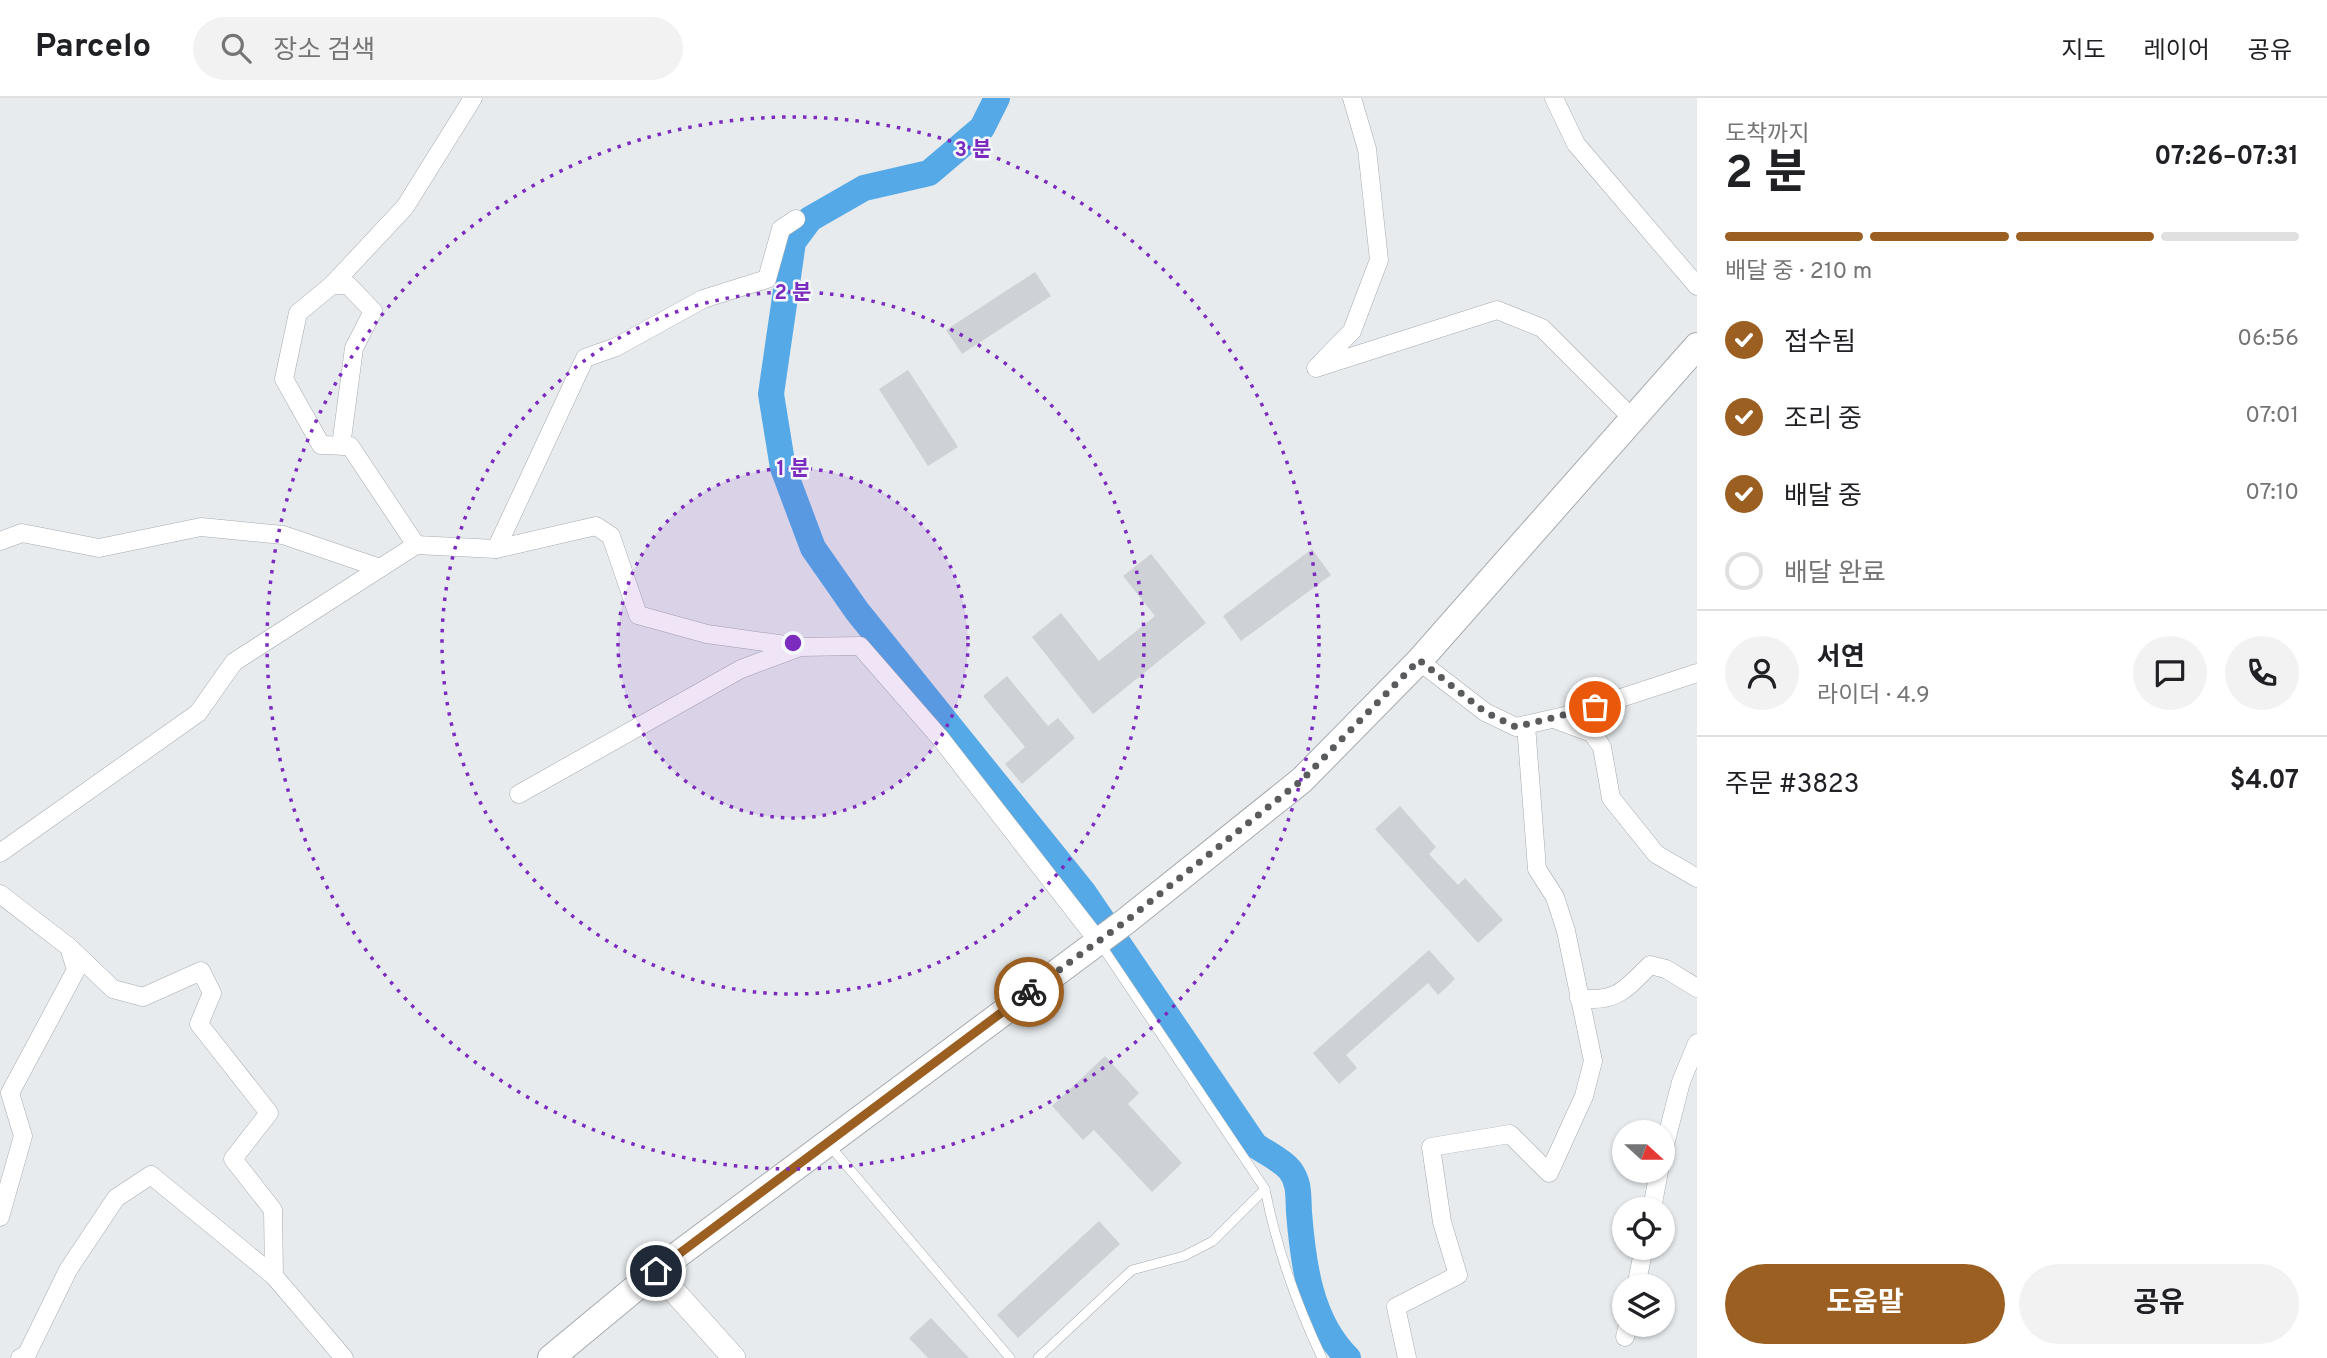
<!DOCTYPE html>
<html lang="ko">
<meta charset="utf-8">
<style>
:root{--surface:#fff;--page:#f2f2f2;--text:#202124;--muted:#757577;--line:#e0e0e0;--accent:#9b5f21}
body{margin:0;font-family:Overpass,"Noto Sans KR",sans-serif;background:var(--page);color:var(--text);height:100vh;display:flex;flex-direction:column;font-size:26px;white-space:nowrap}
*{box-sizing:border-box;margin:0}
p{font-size:23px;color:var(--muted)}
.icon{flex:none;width:38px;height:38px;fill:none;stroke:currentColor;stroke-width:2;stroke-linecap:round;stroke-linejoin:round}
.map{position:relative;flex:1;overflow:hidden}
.panel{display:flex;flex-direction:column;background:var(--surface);width:630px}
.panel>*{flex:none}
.needle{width:46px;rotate:111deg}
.fabs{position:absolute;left:1612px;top:1022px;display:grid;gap:14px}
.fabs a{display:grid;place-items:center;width:63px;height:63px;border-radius:50%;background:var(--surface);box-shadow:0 2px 5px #0004;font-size:35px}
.pin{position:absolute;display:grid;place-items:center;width:60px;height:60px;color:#fff;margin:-30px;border:4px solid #fff;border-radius:50%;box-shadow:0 2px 7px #0007}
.courier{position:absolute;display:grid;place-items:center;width:70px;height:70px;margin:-35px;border:5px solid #9b5f21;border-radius:50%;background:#fff;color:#222;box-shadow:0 2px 9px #0007}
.head em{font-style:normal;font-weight:700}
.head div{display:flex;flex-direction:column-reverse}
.head{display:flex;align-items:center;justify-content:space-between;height:119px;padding:0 28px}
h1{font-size:46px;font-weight:700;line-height:52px}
.bar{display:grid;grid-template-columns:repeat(4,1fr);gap:10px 7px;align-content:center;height:84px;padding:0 28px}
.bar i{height:9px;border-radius:5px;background:var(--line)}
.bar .current{background:var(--accent)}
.bar p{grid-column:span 4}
.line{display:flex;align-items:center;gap:18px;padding:0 28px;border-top:2px solid var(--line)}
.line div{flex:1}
.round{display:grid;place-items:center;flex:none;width:74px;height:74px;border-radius:37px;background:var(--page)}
ol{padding:0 28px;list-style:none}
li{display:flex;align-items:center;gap:21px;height:77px}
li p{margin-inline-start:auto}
li .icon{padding:7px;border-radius:50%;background:var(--accent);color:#fff;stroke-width:4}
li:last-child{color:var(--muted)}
li i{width:38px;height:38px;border:4px solid var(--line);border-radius:50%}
.primary-button{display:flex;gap:14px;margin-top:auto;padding:14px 28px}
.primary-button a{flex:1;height:80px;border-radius:42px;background:var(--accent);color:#fff;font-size:28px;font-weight:700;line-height:80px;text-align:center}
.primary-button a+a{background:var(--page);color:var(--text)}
header{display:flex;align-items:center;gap:42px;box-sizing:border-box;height:98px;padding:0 35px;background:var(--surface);border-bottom:2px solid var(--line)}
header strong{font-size:33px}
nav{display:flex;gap:38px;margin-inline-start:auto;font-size:24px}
.search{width:490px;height:63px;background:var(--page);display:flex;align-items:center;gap:18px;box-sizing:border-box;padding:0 24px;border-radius:38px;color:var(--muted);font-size:26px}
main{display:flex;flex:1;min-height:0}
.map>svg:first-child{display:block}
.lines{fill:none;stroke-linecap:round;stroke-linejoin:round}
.river{stroke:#55a9e6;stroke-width:26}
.building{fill:#ced1d5}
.lane-casing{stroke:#a7abae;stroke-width:10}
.street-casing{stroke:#a7abae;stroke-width:19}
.secondary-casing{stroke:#a7abae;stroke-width:24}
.primary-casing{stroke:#a7abae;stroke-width:28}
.lane{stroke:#fff;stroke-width:9}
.street{stroke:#fff;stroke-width:18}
.secondary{stroke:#fff;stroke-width:23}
.primary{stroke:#fff;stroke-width:26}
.done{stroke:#595b5d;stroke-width:7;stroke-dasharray:0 12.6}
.route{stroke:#9b5f21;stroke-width:9}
.ring{fill:none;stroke:#7b2cbf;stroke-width:3.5;stroke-dasharray:3.5 7}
.centre{fill:#7b2cbf;stroke:#f4f8fb;stroke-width:3.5}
.ring-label{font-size:21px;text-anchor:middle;font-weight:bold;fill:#7b2cbf;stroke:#f4f8fb;stroke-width:5;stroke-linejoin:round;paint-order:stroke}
</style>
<header>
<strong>Parcelo</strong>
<div class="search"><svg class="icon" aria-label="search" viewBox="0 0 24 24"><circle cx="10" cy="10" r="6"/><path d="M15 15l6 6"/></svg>장소 검색</div>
<nav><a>지도</a><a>레이어</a><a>공유</a></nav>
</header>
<main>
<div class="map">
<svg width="1697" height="1260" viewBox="0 0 1697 1260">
<rect width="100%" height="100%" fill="#e7ebee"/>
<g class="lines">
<!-- river -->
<path class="river" d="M997 0 982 30 929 75 864 90 810 121 793 144 771 296 783 370 813 450 857 513 1084 795 1255 1047C1266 1055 1282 1062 1290 1072 1300 1085 1298 1099 1299 1114 1303 1165 1310 1223 1348 1260"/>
</g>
<!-- building -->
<g class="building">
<path d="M1035 174 1051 198 962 256 946 232Z"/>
<path d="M908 272 958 349 928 368 879 291Z"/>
<path d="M1312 451 1331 477 1241 543 1223 518Z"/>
<path d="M1151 456 1206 525 1093 616 1032 539 1061 515 1099 563 1155 518 1123 478Z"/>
<path d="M1007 578 1048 628 1058 620 1075 640 1022 686 1005 666 1025 649 983 598Z"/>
<path d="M1400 708 1436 749 1429 756 1458 787 1465 780 1503 822 1478 845 1375 731Z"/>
<path d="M1429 852 1455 881 1438 897 1428 885 1346 957 1357 970 1339 986 1313 955Z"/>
<path d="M1105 958 1139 995 1128 1006 1182 1065 1152 1094 1094 1032 1083 1042 1052 1008Z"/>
<path d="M1099 1123 1120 1146 1018 1240 997 1217Z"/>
<path d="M931 1220 969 1260H928L909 1240Z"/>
</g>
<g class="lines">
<!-- lane casing -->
<g class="lane-casing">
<g id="lane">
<path d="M1101 847 1265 1091C1276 1148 1297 1207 1322 1260"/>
<path d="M830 1048 1010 1260"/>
<path d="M1038 1260 1132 1172 1184 1158 1213 1143 1265 1091"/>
</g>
</g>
<!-- street casing -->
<g class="street-casing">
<g id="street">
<path d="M1352 0 1367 51 1379 162 1352 233 1316 270 1497 212 1542 230 1633 321"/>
<path d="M1554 0 1576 46 1697 188"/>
<path d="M332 187 405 109 473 0"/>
<path d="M341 348 354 250 373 213 348 187H332L298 215 284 281 321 347 350 348 416 447"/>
<path d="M0 443 22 435 99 450 201 429 283 437 380 470"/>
<path d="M496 451 585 260 616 249 703 201 767 181 781 131 796 121"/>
<path d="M1419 563 1485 614 1516 629 1569 617 1697 575"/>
<path d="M1554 621 1592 635 1602 649 1611 700 1656 756 1697 780"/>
<path d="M519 696 741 571 800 549 860 548 941 641 1098 843"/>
<path d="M0 755 198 615 234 564 416 447 496 451 596 428 611 438 638 517 707 536 800 549"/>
<path d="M0 796 69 849 76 872 10 995 23 1038 0 1119"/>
<path d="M69 849 113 891 143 899 201 873 212 895 199 926 269 1015 233 1061 273 1112 274 1178 344 1260"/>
<path d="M1579 900C1616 905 1625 892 1650 867L1666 871 1697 890"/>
<path d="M1662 1058 1681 984 1697 945"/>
<path d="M1652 1111 1659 1073"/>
<path d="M1636 1188 1644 1150"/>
<path d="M1625 1239 1628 1227"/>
<path d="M20 1260 27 1256 68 1172 116 1100 151 1077 274 1178"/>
<path d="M1407 1260 1396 1209 1458 1177 1442 1124 1431 1049 1510 1036 1549 1075 1584 998 1593 963 1566 833 1555 799 1537 771 1526 627"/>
</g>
</g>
<!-- secondary casing -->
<g class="secondary-casing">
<path id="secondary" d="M656 1173 734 1260"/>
</g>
<!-- primary casing -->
<g class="primary-casing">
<path id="primary" d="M551 1260 656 1173 1126 823 1302 682 1419 563 1697 248"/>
</g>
<!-- lane -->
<use href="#lane" class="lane"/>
<!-- street -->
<use href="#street" class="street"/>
<!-- secondary -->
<use href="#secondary" class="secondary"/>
<!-- primary -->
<use href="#primary" class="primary"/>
</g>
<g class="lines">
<!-- done -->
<path class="done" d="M1029 894 1126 823 1302 682 1419 562 1485 614 1516 629 1595 609"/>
<!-- route -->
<path class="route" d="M656 1173 1029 894"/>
</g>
<!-- distance rings -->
<circle cx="793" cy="545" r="175" fill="#7b2cbf" fill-opacity=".12"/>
<g class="ring">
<circle cx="793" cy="545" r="175"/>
<circle cx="793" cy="545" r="351"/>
<circle cx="793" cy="545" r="526"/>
</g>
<circle cx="793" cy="545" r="10" class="centre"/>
<g class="ring-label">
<text x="973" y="58">3 분</text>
<text x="793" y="201">2 분</text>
<text x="793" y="377">1 분</text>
</g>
</svg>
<div class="fabs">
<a><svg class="needle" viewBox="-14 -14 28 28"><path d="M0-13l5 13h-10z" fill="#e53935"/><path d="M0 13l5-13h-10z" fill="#757577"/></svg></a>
<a><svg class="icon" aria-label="locate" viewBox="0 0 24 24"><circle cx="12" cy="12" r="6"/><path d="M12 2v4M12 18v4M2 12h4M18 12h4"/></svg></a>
<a><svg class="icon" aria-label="layers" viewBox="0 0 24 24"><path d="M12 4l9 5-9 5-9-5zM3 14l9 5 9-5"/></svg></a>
</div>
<div class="pin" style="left:1595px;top:609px;background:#ea580c"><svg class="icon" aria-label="bag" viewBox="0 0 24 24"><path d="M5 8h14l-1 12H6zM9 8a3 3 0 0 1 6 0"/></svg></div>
<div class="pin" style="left:656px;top:1173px;background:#1f2937"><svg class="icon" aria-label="home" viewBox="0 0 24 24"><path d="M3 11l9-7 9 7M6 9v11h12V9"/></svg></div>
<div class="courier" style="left:1029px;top:894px"><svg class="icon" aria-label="bike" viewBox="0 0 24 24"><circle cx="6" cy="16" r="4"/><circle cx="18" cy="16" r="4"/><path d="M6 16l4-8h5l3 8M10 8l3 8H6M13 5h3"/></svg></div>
</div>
<section class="panel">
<div class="head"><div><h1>2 분</h1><p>도착까지</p></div><em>07:26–07:31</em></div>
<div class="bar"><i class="current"></i><i class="current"></i><i class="current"></i><i></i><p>배달 중 · 210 m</p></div>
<ol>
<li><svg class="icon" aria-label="check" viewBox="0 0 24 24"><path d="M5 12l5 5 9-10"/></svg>접수됨<p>06:56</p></li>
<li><svg class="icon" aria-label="check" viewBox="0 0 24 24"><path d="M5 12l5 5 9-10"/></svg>조리 중<p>07:01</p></li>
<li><svg class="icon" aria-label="check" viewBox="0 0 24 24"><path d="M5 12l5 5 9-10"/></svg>배달 중<p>07:10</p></li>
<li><i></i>배달 완료</li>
</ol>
<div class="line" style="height:126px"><a class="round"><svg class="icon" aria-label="person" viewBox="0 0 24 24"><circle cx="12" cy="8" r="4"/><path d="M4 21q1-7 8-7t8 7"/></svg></a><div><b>서연</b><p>라이더 · 4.9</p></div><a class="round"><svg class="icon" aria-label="chat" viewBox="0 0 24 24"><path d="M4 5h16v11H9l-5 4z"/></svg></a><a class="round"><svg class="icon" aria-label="phone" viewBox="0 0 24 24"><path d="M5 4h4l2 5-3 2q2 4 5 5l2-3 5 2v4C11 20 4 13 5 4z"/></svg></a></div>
<div class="line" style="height:91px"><div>주문 #3823</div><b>$4.07</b></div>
<div class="primary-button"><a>도움말</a><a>공유</a></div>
</section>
</main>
